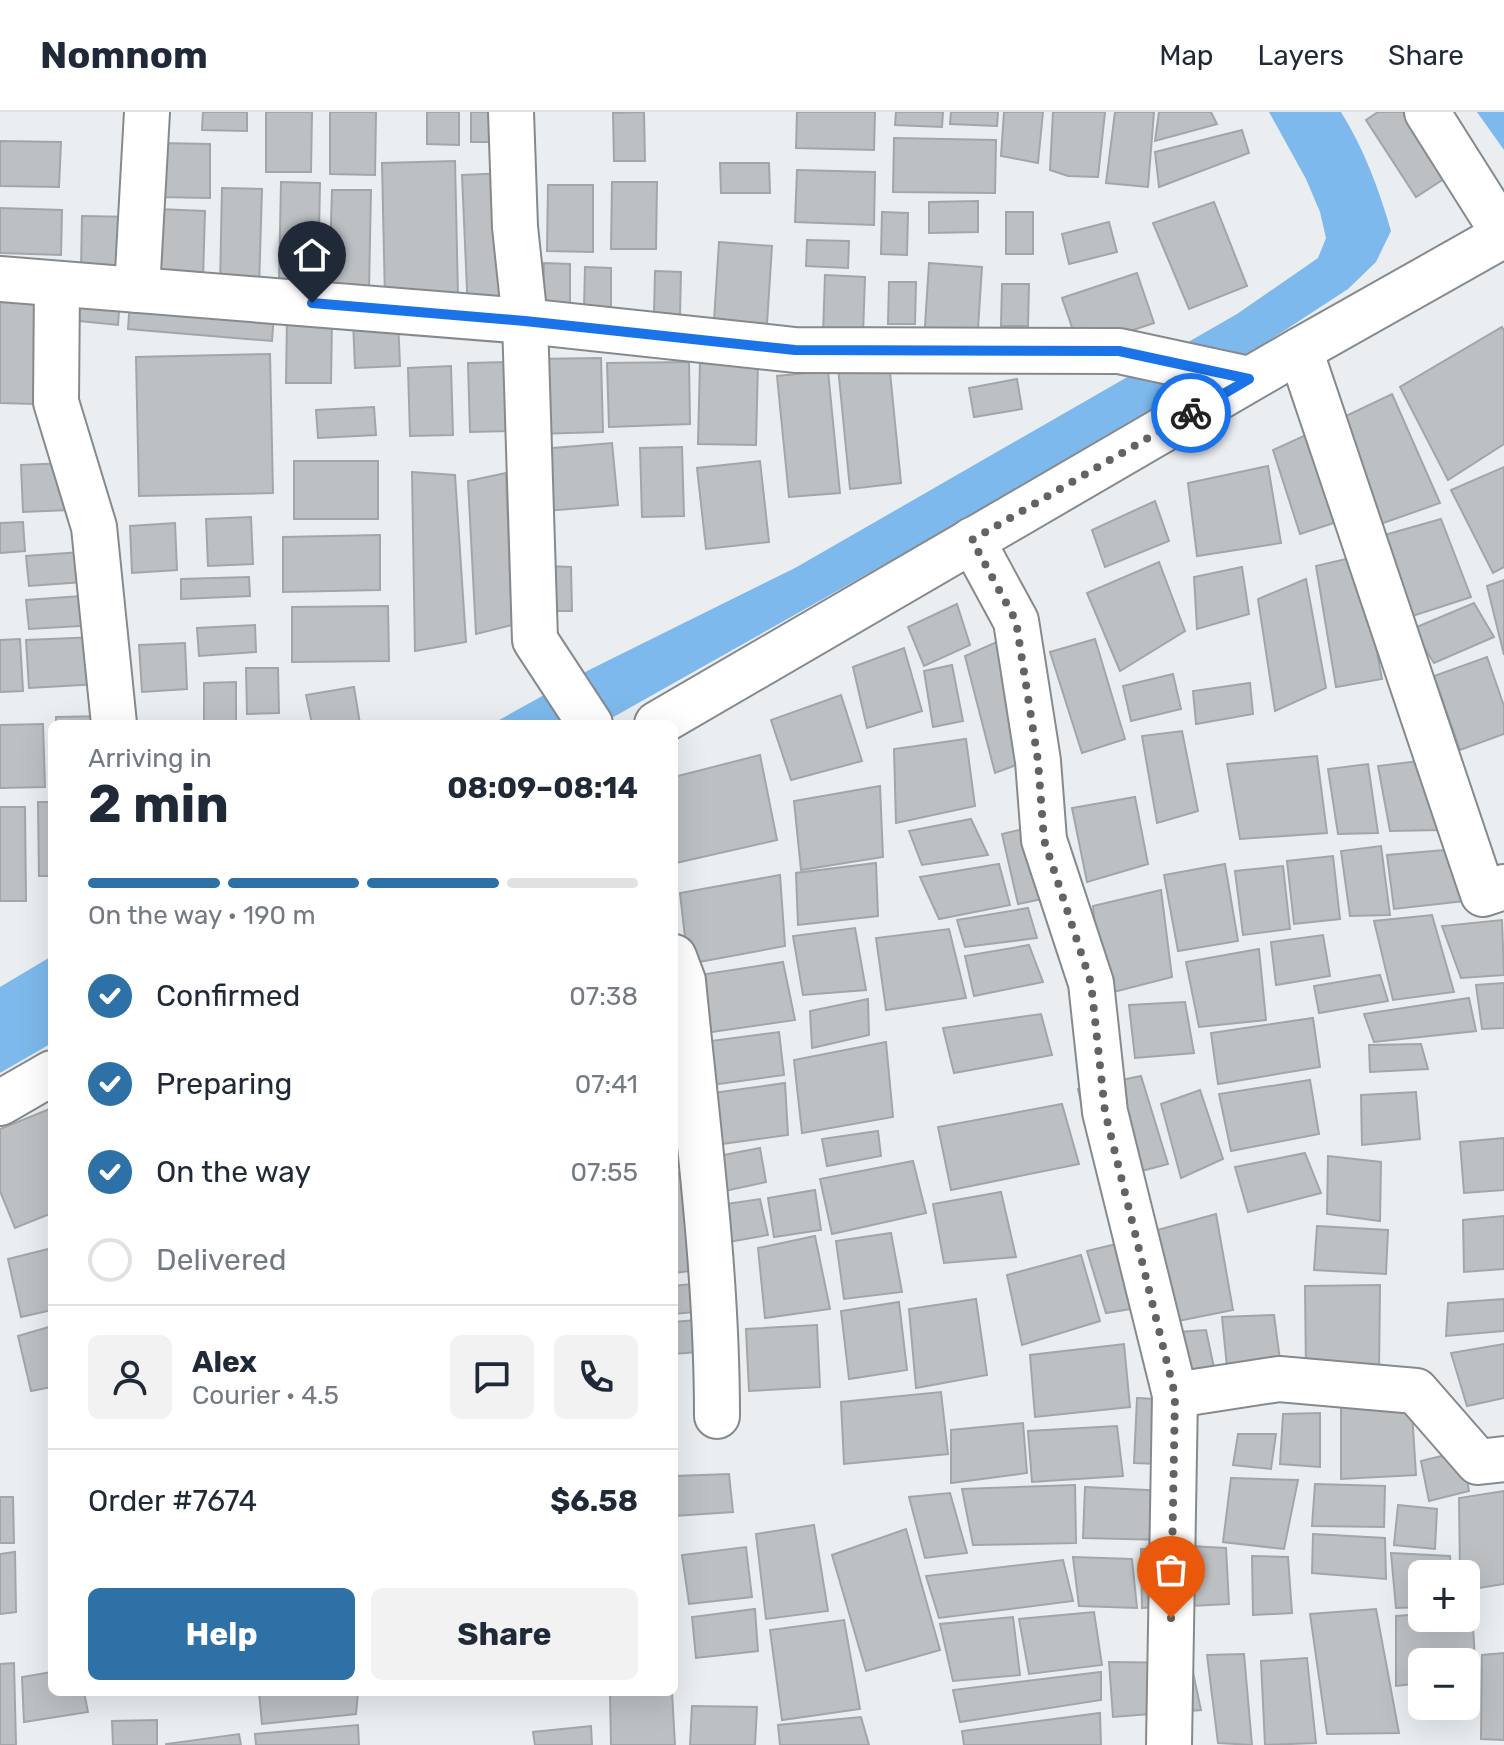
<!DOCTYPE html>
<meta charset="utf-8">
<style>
:root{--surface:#fff;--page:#f2f2f3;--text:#1f2937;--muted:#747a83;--line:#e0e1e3;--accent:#2d71a6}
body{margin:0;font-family:Rubik,sans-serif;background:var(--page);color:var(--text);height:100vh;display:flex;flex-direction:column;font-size:30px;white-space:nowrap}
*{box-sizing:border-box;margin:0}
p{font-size:26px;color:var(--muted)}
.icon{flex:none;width:44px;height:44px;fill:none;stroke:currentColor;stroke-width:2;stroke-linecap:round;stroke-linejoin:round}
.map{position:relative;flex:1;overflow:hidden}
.details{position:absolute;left:48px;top:608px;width:630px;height:976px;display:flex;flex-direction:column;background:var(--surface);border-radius:12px;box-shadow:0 8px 32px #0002}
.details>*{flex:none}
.fabs{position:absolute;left:1408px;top:1448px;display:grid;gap:16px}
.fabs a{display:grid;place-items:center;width:72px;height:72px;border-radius:12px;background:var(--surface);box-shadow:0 8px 32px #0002;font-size:40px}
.pin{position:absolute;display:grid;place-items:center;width:68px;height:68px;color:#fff;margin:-82px -34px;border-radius:50% 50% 50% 0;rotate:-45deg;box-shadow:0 0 8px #0007}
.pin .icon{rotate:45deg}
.courier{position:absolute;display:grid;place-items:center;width:80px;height:80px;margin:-40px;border:6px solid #1a73e8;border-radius:50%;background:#fff;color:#222;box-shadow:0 2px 10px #0007}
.summary em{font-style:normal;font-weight:700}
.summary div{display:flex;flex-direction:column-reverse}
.summary{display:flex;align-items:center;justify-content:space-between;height:136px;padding:0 40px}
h1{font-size:52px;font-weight:700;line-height:60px}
.bar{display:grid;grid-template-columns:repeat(4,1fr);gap:12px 8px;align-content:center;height:96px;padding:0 40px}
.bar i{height:10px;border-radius:6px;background:var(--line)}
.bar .selected{background:var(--accent)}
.bar p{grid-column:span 4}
.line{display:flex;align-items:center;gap:20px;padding:0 40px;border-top:2px solid var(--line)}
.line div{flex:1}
.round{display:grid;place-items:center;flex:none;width:84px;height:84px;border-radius:12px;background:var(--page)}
ol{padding:0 40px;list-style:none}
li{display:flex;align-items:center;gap:24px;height:88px}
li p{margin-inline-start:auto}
li .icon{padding:8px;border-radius:50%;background:var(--accent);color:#fff;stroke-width:4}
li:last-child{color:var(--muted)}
li i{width:44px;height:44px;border:4px solid var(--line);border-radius:50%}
.primary-button{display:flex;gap:16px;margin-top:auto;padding:16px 40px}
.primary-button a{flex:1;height:92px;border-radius:12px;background:var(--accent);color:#fff;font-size:32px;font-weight:700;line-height:92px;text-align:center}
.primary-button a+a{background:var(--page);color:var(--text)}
header{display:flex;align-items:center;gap:48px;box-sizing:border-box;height:112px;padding:0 40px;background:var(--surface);border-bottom:2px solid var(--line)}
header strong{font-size:38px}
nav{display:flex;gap:44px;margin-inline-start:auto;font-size:28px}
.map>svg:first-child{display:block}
.water{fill:#7db9ec}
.building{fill:#bdc0c3;stroke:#a3a6a9;stroke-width:2}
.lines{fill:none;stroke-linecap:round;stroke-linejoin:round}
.minor-casing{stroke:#878a8d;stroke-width:48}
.minor{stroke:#fff;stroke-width:44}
.done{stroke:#616465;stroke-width:8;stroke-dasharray:0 14.4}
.route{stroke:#1a73e8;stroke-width:10}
</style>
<header>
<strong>Nomnom</strong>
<nav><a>Map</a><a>Layers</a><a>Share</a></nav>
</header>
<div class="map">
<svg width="1504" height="1633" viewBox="0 0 1504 1633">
<rect width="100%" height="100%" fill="#eaeef1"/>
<!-- water -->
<g class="water">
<path d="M1269 0H1341C1364 37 1379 77 1391 119L1376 150 1348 177 1244 245 1100 331 601 612H492L589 558 795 456 1237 202 1318 146 1326 126 1320 100 1306 67Z"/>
<path d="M1477 0H1504V38Z"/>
<path d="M52 844V931L0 961V875Z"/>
</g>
<!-- building -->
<g class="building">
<path d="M203 0H247V19L202 18Z"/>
<path d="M266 0H312L311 60H266Z"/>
<path d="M330 0H376L375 63 330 62Z"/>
<path d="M427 0H459V33L427 32Z"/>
<rect x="471" y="0" width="32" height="30"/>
<path d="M644 0 645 49H614L613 1Z"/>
<path d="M797 0H875L874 38 796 36Z"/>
<path d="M896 0H943L942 15 895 13Z"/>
<path d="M951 0H998L997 14 950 12Z"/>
<path d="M1004 0H1043L1038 51 1001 44Z"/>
<path d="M1053 0H1105L1098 65 1068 64 1050 58Z"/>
<path d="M1115 0H1154L1148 75 1106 71Z"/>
<path d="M1159 0H1211L1217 12 1155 29Z"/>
<path d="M1378 0H1409L1450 63 1416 85 1366 8Z"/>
<path d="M1242 18 1249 41 1159 75 1155 40Z"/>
<path d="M894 26 996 28 995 81 893 80Z"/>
<path d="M0 29 61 30 59 75 0 74Z"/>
<path d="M158 31 210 32V86L157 85Z"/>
<path d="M455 49 458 185 385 187 382 51Z"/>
<path d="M720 51H769L770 81H721Z"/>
<path d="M797 58 875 60 874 113 795 110Z"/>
<path d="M507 61 513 199 468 201 462 63Z"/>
<path d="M281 70 320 71 318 170 279 169Z"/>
<path d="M612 70H657L656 137H611Z"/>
<path d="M548 73H593V140L547 139Z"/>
<path d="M222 76 262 77 259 176 220 174Z"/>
<path d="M332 78H371L369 177 329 176Z"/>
<path d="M978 89V120L929 121V90Z"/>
<path d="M1214 90 1247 174 1189 197 1153 111Z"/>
<path d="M0 96 62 98 61 143 0 141Z"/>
<path d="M157 97 205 99 203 167 155 165Z"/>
<path d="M882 100 908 101 907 143 881 142Z"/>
<rect x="1006" y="100" width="27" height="42"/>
<path d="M82 104 135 105 134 158H81Z"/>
<path d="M1109 110 1117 140 1069 152 1062 122Z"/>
<path d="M807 128 849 129 848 156 806 154Z"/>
<path d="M719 130 772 134 767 212 714 209Z"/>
<path d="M544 151 570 152V194L543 193Z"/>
<path d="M929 151 982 155 977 232 924 229Z"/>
<path d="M585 155 611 156V198L584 197Z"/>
<path d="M655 159 681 160 680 202H654Z"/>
<path d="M1137 161 1154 211 1079 236 1062 186Z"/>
<path d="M825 163 865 165 863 223 823 222Z"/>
<path d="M889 170H916L915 212H888Z"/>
<path d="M1002 172H1029L1028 214H1001Z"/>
<path d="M63 180 120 186 118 213 60 207Z"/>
<path d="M130 188 274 202 272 229 128 217Z"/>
<path d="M0 190 37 191 34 292 0 291Z"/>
<path d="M287 205 332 206 331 271H286Z"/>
<path d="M398 207 400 254 355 256 353 209Z"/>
<path d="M1502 215 1504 219V332L1448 368 1400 275Z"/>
<path d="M270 242 273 381 139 384 136 245Z"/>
<path d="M601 246 603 320 535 322 532 247Z"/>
<path d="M700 249 758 250 756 333 698 332Z"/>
<path d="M511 250 513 319 470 320 468 251Z"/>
<path d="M689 250 690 312 609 315 607 251Z"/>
<path d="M889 250 901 371 850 377 838 255Z"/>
<path d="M451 254 453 323 410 324 408 256Z"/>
<path d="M828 259 840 381 789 385 777 264Z"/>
<path d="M1017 267 1022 297 974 305 969 276Z"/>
<path d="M1392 282 1440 391 1372 415 1329 312Z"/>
<path d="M374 295 376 323 318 326 316 298Z"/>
<path d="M1319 317 1349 406 1300 422 1273 338Z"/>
<path d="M612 331 618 393 546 399 541 337Z"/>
<path d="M682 335 684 404 642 405 640 336Z"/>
<rect x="294" y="349" width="84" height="58"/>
<path d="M760 349 769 430 706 437 697 356Z"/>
<path d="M66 351 69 398 23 400 21 353Z"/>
<path d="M1268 354 1281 431 1197 444 1188 371Z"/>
<path d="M1504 355V455L1493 461 1451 378Z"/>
<path d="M412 360 455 363 466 530 415 539Z"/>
<path d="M506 361 512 513 476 522 468 369Z"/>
<path d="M1155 389 1169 429 1105 455 1092 418Z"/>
<path d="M251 405 253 452 208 454 206 407Z"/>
<path d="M1441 407 1471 485 1403 507 1374 426Z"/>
<path d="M23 410 25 439 0 441V411Z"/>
<path d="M175 411 177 458 132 461 130 414Z"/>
<path d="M380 423V478L283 480V425Z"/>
<path d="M95 439 97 469 29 474 26 444Z"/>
<path d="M1359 444 1382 567 1336 575 1316 454Z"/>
<path d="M1159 450 1185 519 1120 559 1087 481Z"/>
<path d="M546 454 571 455 572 499H546Z"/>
<path d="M1242 455 1249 502 1197 517 1194 465Z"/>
<path d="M249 465 250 484 181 487V467Z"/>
<path d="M1306 467 1326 576 1275 599 1258 487Z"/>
<path d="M1504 468V543L1487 474Z"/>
<path d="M95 483 97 513 29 517 26 488Z"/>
<path d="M1474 491 1494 525 1434 551 1412 517Z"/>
<path d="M957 492 970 533 924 554 908 515Z"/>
<path d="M388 494 389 549 292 550V495Z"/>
<path d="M255 513 256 540 199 544 197 516Z"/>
<path d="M1031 515 1059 637 995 661 965 544Z"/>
<path d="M97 525 99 572 29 576 26 528Z"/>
<path d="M20 527 23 579 0 580V528Z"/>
<path d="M1095 527 1125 627 1082 641 1050 540Z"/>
<path d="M185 531 187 577 142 580 139 533Z"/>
<path d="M904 536 922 599 867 616 853 555Z"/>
<path d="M1487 545 1504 594V622L1460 638 1434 564Z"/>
<path d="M952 553 963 609 933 615 924 559Z"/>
<path d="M246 556H278L279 601 247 602Z"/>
<path d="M1173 562 1181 597 1131 609 1123 574Z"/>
<path d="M236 570V612H204V571Z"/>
<path d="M1250 571 1253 602 1196 612 1193 579Z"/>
<path d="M354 575 360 612H312L306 583Z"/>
<path d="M841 583 862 649 791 668 771 608Z"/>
<path d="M106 604 107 612H56V605Z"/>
<path d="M43 612 45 675 0 676V613Z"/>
<path d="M1182 619 1198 699 1157 711 1142 624Z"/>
<path d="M966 627 975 694 896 711 894 637Z"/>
<path d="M760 643 777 728 676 751 674 665Z"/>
<path d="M1317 644 1327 721 1240 727 1227 652Z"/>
<path d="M1427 648 1442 718 1390 719 1378 654Z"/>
<path d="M1368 652 1378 721 1338 722 1328 657Z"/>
<path d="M880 674 883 745 801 758 794 689Z"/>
<path d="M1135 685 1148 752 1087 770 1072 696Z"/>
<path d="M38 690H52V764H39Z"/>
<path d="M0 695H25L26 789H0Z"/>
<path d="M971 707 988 743 922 753 909 719Z"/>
<path d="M1058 709 1076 780 1018 792 1002 722Z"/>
<path d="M1381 734 1390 803 1350 804 1341 739Z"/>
<path d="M1456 737 1464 789 1394 797 1387 743Z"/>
<path d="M1333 744 1340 807 1294 812 1287 749Z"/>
<path d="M876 751 878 804 798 813 796 761Z"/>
<path d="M999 752 1010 793 939 807 920 765Z"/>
<path d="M1225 752 1238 829 1178 839 1164 763Z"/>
<path d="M1283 754 1290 817 1243 823 1235 759Z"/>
<path d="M780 763 785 834 688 852 680 781Z"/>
<path d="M1161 778 1172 865 1102 883 1093 794Z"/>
<path d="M1028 796 1037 826 965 835 957 808Z"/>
<path d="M1432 803 1454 880 1393 888 1374 809Z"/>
<path d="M1502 808 1504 863 1461 866 1442 814Z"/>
<path d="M855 816 866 878 803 883 793 824Z"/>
<path d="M949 817 966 886 886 898 876 826Z"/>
<path d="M1323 823 1330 864 1276 873 1271 830Z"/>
<path d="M1029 833 1043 870 974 884 965 844Z"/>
<path d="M1259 837 1266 908 1199 915 1186 850Z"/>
<path d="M783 850 795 908 697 922 687 865Z"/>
<path d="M1380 863 1388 889 1319 901 1314 874Z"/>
<path d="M1504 871V916L1482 917 1476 873Z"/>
<path d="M1469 886 1476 919 1374 930 1364 902Z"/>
<path d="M868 887 869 923 812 936 810 899Z"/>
<path d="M1185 890 1194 941 1135 946 1129 893Z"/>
<path d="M1041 902 1052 943 954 961 943 916Z"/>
<path d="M1313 906 1320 955 1218 972 1211 921Z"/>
<path d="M779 920 784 963 704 974 703 930Z"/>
<path d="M886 930 893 1005 802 1021 794 948Z"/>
<path d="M1421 932 1428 957 1370 960 1369 933Z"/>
<path d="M1141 964 1168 1052 1100 1070 1078 977Z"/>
<path d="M1310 968 1319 1022 1231 1039 1219 982Z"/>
<path d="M785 971 788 1023 707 1034 705 982Z"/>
<path d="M1200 978 1223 1047 1181 1066 1161 992Z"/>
<path d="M1416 980 1420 1027 1362 1033 1361 983Z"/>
<path d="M1062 992 1079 1052 951 1078 938 1015Z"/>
<path d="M52 996V1101L15 1116 0 1079V1017Z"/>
<path d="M878 1019 881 1044 827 1054 822 1027Z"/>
<path d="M1504 1026V1078L1464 1081 1460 1030Z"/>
<path d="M760 1036 766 1070 720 1080 713 1045Z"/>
<path d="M1305 1041 1321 1081 1248 1100 1235 1055Z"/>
<path d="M1328 1044 1381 1050 1380 1109 1327 1102Z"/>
<path d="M913 1049 926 1101 832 1122 820 1067Z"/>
<path d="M687 1060 697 1158 674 1161V1062Z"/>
<path d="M815 1078 821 1118 774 1125 768 1086Z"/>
<path d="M1001 1080 1016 1145 944 1151 933 1092Z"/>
<path d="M760 1087 768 1123 717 1132 712 1094Z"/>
<path d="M1216 1102 1233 1198 1163 1212 1143 1122Z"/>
<path d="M1504 1104V1157L1464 1160 1463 1108Z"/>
<path d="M1317 1114 1388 1118 1386 1162 1314 1158Z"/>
<path d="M891 1121 902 1180 844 1187 836 1129Z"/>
<path d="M815 1124 830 1197 765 1206 758 1136Z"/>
<path d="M1133 1128 1149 1194 1106 1201 1087 1139Z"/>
<path d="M52 1136V1198L21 1205 8 1147Z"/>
<path d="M1081 1143 1100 1209 1022 1233 1007 1163Z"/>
<path d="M691 1172 694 1200 674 1202V1174Z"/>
<path d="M1380 1173 1379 1261 1306 1262 1305 1174Z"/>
<path d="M976 1187 987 1263 916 1276 909 1197Z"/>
<path d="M1504 1187V1219L1446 1224 1448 1191Z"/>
<path d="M899 1190 907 1258 849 1267 841 1199Z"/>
<path d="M1274 1203 1282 1263 1228 1265 1222 1205Z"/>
<path d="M695 1208 698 1240 674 1242V1210Z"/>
<path d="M817 1213 820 1275 749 1279 746 1217Z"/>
<path d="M52 1214V1275L31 1279 18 1224Z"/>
<path d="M1206 1218 1217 1270 1178 1278 1165 1221Z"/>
<path d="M1124 1232 1130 1295 1035 1305 1030 1243Z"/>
<path d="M1504 1232V1286L1467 1294 1451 1241Z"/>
<path d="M941 1280 948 1342 844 1352 841 1290Z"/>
<path d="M1411 1284 1416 1363 1341 1367V1286Z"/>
<path d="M1137 1286 1194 1289 1187 1353 1134 1351Z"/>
<path d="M1320 1301V1355L1280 1352 1283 1302Z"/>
<path d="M1023 1311 1027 1361 951 1371V1318Z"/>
<path d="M1117 1314 1123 1364 1032 1370 1028 1319Z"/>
<path d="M1238 1322H1276L1271 1357 1233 1353Z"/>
<path d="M1462 1339 1469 1379 1429 1389 1421 1349Z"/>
<path d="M729 1362 733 1400 674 1404V1364Z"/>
<path d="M1231 1366 1298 1368 1284 1437 1223 1430Z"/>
<path d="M1315 1372 1385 1374 1384 1415 1312 1414Z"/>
<path d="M1075 1373 1076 1431 973 1433 962 1377Z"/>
<path d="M1085 1375 1167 1379V1428L1083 1426Z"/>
<path d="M1504 1379V1472L1466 1478V1462H1460L1459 1386Z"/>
<path d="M950 1381 967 1441 925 1446 909 1385Z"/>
<path d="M0 1385H13L14 1431H0Z"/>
<path d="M1398 1393 1437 1397 1435 1437 1394 1433Z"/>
<path d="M814 1413 828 1499 766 1507 756 1422Z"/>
<path d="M906 1417 940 1538 866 1559 832 1443Z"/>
<path d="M1313 1422 1385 1426 1386 1467 1312 1461Z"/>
<path d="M1189 1434 1226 1436 1229 1492 1190 1494Z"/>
<path d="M746 1435 752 1485 689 1492 682 1443Z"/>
<path d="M1141 1437H1177L1181 1494 1142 1496Z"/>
<path d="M15 1440 16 1500 0 1502V1442Z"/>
<path d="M1391 1441 1450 1444 1451 1462H1422V1495L1396 1496Z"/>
<path d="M1252 1444 1288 1445 1292 1501 1253 1503Z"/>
<path d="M1073 1445 1132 1447 1137 1496 1079 1494Z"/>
<path d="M1063 1448 1073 1489 939 1506 926 1464Z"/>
<path d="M755 1497 758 1539 696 1546 692 1505Z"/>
<path d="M1376 1497 1399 1621 1327 1622 1310 1502Z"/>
<path d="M1472 1498 1476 1564 1466 1565V1550H1422V1571L1396 1574V1504L1422 1502V1506H1466V1499Z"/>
<path d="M1094 1500 1102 1553 1029 1562 1019 1507Z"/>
<path d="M1013 1505 1020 1563 953 1569 940 1512Z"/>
<path d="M844 1508 860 1597 782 1608 770 1518Z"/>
<path d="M1504 1541V1628L1481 1627 1482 1543Z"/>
<path d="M1244 1542 1252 1633 1218 1631 1207 1543Z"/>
<path d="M1307 1546 1316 1631 1265 1633 1261 1549Z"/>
<path d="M1109 1550 1191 1551 1201 1598 1113 1605Z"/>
<path d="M14 1551 16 1633H0V1552Z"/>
<path d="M52 1560V1580H84L88 1600 24 1610 22 1565Z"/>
<path d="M1101 1560V1588L960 1610 953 1578Z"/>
<path d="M259 1580H358L356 1602 262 1612Z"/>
<path d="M610 1580H672L675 1633H611Z"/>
<path d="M692 1594 757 1595 755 1633H690Z"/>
<path d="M1100 1601 1101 1633H964L962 1619Z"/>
<path d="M861 1605 869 1633H780L778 1613Z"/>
<path d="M157 1608V1633H113L112 1609Z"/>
<path d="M358 1613 359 1633H256L255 1622Z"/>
<path d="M591 1614 592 1633H535L533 1620Z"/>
<path d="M239 1622 241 1633H166V1632Z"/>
</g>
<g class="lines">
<!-- minor casing -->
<g class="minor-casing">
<g id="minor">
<path d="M511 0 515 115 525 209 535 528 590 612"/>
<path d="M1427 0 1504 122"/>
<path d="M0 167 525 209 795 238 1119 239 1249 267"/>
<path d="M57 172 56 290 94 415 114 612"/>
<path d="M137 178 147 0"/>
<path d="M1300 238 1483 782 1504 775"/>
<path d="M972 428 1016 509 1038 649 1044 728 1091 871 1105 1000 1175 1283 1279 1267 1416 1279 1478 1350 1504 1347"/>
<path d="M657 612 1300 238 1504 123"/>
<path d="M674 845 683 869C697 1014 717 1158 717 1304"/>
<path d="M0 991 52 961"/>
<path d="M1169 1633 1175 1283"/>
</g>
</g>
<!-- minor -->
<use href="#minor" class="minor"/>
</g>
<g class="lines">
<!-- done -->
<path class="done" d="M1171 1506 1175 1283 1105 1000 1091 871 1044 728 1038 649 1016 509 972 428 1191 301"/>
<!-- route -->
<path class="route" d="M312 191 525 209 795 238 1119 239 1249 267 1191 301"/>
</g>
</svg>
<div class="fabs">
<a>+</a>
<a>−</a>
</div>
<div class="pin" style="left:1171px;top:1506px;background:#ea580c"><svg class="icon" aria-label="bag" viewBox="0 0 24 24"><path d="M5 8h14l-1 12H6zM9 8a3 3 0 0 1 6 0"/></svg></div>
<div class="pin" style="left:312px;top:191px;background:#1f2937"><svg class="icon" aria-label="home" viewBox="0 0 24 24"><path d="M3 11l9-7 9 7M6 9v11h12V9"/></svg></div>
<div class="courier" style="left:1191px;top:301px"><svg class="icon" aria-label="bike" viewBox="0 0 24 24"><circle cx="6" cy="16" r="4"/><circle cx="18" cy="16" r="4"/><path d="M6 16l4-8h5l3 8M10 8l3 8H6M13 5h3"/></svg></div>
<section class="details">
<div class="summary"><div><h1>2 min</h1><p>Arriving in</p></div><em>08:09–08:14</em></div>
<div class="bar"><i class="selected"></i><i class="selected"></i><i class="selected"></i><i></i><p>On the way · 190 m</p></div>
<ol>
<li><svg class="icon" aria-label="check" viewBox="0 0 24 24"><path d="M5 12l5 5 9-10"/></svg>Confirmed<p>07:38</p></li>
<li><svg class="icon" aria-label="check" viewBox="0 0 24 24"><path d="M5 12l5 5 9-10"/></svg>Preparing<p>07:41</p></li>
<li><svg class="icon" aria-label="check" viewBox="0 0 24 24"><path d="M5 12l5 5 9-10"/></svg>On the way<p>07:55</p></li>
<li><i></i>Delivered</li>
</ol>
<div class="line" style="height:144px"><a class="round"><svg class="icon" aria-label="person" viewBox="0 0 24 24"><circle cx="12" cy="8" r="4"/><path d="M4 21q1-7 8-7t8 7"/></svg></a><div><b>Alex</b><p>Courier · 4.5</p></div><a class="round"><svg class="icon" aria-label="chat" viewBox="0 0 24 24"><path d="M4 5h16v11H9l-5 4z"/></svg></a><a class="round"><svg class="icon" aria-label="phone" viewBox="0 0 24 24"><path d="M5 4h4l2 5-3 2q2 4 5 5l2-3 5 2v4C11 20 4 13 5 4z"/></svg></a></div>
<div class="line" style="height:104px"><div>Order #7674</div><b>$6.58</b></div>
<div class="primary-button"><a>Help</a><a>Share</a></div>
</section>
</div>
